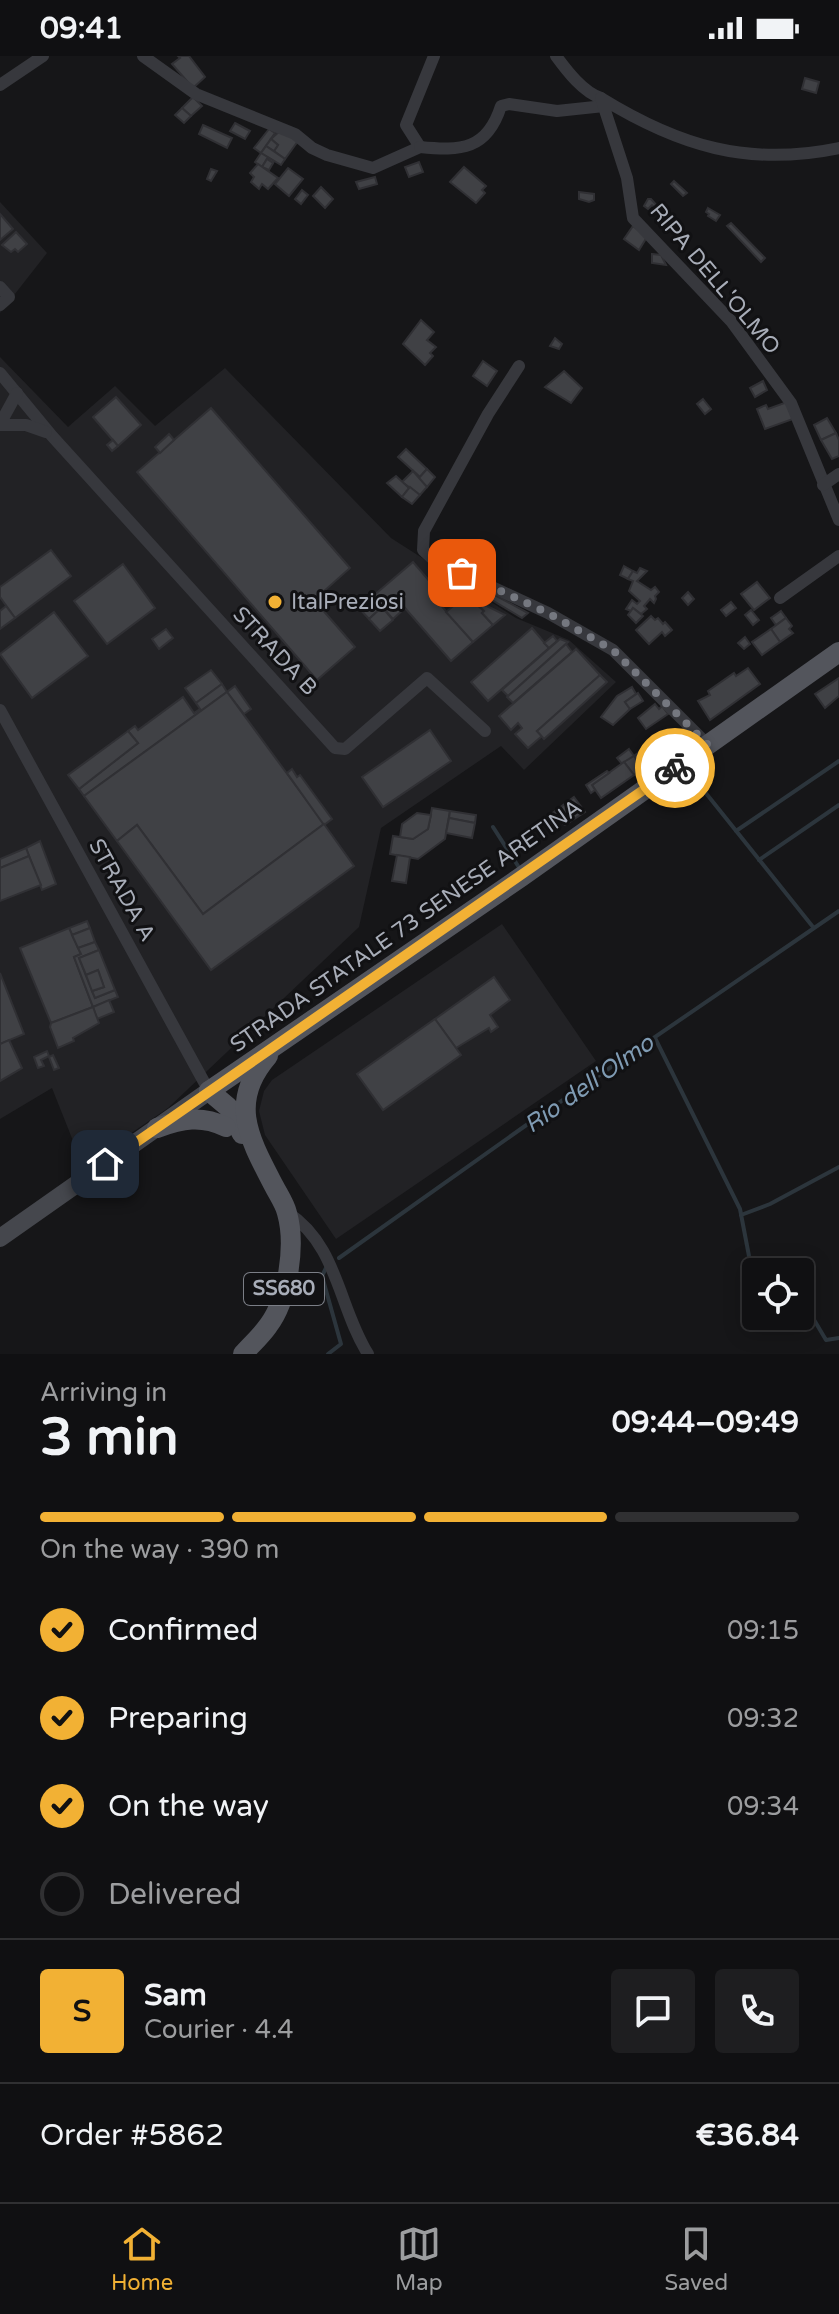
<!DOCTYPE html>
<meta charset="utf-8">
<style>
:root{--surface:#101012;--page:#1e1e20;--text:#f1f3f6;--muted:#9c9d9f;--line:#303032;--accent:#f2b134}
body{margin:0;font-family:"Varela Round",sans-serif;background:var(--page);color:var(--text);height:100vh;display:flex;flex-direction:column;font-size:30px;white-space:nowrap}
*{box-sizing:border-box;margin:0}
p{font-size:26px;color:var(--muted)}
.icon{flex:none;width:44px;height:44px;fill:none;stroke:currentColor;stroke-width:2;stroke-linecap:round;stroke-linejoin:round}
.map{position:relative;height:1298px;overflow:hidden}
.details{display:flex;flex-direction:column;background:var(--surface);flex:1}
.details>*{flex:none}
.fabs{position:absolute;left:742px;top:1202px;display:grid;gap:16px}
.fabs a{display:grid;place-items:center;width:72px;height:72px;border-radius:8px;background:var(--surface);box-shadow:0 4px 20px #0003,0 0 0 2px var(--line);font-size:40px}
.pin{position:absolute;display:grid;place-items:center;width:68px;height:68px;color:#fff;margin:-34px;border-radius:16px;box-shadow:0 4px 12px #0006}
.courier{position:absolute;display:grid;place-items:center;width:80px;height:80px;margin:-40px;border:6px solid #f2b134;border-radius:50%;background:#fff;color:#222;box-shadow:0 2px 10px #0007}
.summary em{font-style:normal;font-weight:800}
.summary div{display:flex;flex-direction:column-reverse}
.summary{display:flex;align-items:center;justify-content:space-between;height:136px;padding:0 40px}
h1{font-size:52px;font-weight:800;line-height:60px}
.bar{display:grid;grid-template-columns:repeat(4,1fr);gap:12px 8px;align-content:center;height:96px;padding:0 40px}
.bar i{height:10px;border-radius:6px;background:var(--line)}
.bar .active{background:var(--accent)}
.bar p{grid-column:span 4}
.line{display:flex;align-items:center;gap:20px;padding:0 40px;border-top:2px solid var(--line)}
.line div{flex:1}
.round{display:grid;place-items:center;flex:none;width:84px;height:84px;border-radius:8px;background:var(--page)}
ol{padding:0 40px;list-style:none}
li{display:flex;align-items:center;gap:24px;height:88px}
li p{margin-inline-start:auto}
li .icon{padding:8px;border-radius:50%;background:var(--accent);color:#111;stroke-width:4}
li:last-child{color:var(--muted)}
li i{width:44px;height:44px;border:4px solid var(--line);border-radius:50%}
.status{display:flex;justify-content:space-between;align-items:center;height:56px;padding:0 40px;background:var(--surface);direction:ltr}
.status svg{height:22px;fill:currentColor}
.dock{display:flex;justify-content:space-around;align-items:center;height:112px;border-top:2px solid var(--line);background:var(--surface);font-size:22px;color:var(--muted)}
.dock a{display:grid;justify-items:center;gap:4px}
.dock .active{color:var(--accent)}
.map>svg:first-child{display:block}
.built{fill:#222225}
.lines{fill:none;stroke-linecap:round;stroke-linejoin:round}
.stream{stroke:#2c353c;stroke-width:4}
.building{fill:#404145;stroke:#303034;stroke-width:2}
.street{stroke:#37383d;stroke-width:12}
.secondary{stroke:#45474d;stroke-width:18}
.primary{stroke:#53555c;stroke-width:20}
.done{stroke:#757880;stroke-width:8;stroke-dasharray:0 14.4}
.route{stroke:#f2b134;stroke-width:10}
.poi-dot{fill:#f2b134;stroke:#111113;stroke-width:3}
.labels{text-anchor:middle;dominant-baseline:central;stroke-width:6;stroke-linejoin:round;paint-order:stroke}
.shield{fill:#111113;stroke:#7b7e86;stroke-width:2}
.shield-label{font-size:20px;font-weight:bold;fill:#a8adb8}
.street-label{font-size:22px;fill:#a8adb8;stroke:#111113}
.poi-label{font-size:22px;fill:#a8adb8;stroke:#111113;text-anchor:start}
.water-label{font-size:24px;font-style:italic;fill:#7f9bb3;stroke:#111113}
</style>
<div class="status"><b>09:41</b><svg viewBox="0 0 49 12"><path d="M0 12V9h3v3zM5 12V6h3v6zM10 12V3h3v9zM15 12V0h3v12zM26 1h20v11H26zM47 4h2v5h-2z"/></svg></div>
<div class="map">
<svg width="839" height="1298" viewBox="0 0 839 1298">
<rect width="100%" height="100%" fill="#161618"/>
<!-- built -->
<g class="built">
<path d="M0 146 47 197 0 257Z"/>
<path d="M0 301 68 371 115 330 155 370 225 312 391 482 516 562 569 584 616 626 524 714 501 690 381 772 359 871 168 1052 83 1110 52 1032 0 1063Z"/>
<path d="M502 868 596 1005 336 1183 265 1079 259 1055 264 1035 272 1024Z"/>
</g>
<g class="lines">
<!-- stream -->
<g class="stream">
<path d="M685 711 813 871"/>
<path d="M493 771 520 813"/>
<path d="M736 775 839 705"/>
<path d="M759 804 839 749"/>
<path d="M655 982 740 1153 749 1200 756 1218"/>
<path d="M741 1159 770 1148 839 1111"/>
<path d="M339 1202 525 1070 839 855"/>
<path d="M327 1210 322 1220 341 1288 328 1298"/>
<path d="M761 1216 783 1206 788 1216"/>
<path d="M800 1240 826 1284 839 1282"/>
</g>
</g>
<!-- building -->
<g class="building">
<path d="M178 0H189L205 21 193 32 172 8 180 2Z"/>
<path d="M805 22 819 26 816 37 802 33Z"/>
<path d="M193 41 202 50 191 60 182 52Z"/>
<path d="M182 52 191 60 184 67 175 59Z"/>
<path d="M235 67 250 75 245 83 230 75Z"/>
<path d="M203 69 232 82 227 92 199 78Z"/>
<path d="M269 73 275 77 261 97 254 92Z"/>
<path d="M281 74 298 85 285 103 274 95 278 89 271 83Z"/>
<path d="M271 83 278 89 274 95 266 90Z"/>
<path d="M266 90 285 103 281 109 261 97Z"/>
<path d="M261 97 274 105 273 107 267 103 262 111 255 106Z"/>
<path d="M267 103 273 107 269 114 262 111Z"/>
<path d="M419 106 423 116 409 121 405 111Z"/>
<path d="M258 108 278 122 268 133 262 128 259 133 251 126 254 121 250 117Z"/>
<path d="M464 111 486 130 482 134 485 137 476 147 450 126Z"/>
<path d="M288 112 303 123 289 140 275 128Z"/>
<path d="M211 113 217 115 211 125 207 123Z"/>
<path d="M375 121 377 128 359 133 356 126Z"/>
<path d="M674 125 687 137 683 140 671 128Z"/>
<path d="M321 131 333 143 325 152 313 140Z"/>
<path d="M302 134 308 139 301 148 295 143Z"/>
<path d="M579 136 594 138V144L589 146 579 143Z"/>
<path d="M648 143H651L659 152 657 153 652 149 648 153 644 150Z"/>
<path d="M708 152 720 159 716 165 708 160 709 158 706 156Z"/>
<path d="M0 158 13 173 0 184Z"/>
<path d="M731 167 765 202 761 206 727 170Z"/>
<path d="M633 170 647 181 639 194 624 183Z"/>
<path d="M16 176 27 188 18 196 15 193 11 196 2 189Z"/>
<path d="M652 198 661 199 666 209 652 207Z"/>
<path d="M421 264 434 276 427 284 436 291 430 297 433 300 425 309 403 288Z"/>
<path d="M555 282 562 288 559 293 550 290Z"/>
<path d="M483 305 497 315 487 330 473 320Z"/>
<path d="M564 315 582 332 571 347 545 331Z"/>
<path d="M763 325 767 334 755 341 750 332Z"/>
<path d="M116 341 141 369 118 390 93 361Z"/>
<path d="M703 343 711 353 705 358 697 348Z"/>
<path d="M787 346 793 363 765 373 757 353 766 349 768 353Z"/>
<path d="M211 352 350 512 314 544 355 591 317 624 137 416Z"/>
<path d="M827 362 836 377 821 384 814 369Z"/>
<path d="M836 377 839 384V400L832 403 821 384Z"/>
<path d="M169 378 174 384 160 397 155 391Z"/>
<path d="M113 384 118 390 112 395 107 389Z"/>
<path d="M406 393 427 413 420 421 398 401Z"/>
<path d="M427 413 435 421 427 431 418 423Z"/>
<path d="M413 415 427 431 420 439 402 426Z"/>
<path d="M396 420 409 432 402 441 387 427Z"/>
<path d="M410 431 420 439 412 448 402 441Z"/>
<path d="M51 494 71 520 15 562 0 541V531Z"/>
<path d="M413 506 444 542 438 546 473 586 451 605 405 552 393 563 382 551 369 563 359 552Z"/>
<path d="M123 508 155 552 107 588 74 545Z"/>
<path d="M624 510 633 515 628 523 620 519Z"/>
<path d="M640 512 647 515 637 525 651 534 655 531 659 536 655 540 656 543 654 547 650 543 644 550 647 553 641 558 633 552 631 555 626 553 632 544 637 548 640 545 629 535 633 525 628 523 633 515 637 517Z"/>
<path d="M465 523 528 557 522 562 485 540 461 530Z"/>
<path d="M757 526 770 542 754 554 741 538Z"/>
<path d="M688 536 694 543 688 549 682 542Z"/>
<path d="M466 539 484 555 482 557 493 569 473 586 446 556Z"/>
<path d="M731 546 736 552 726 560 721 554Z"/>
<path d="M481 547 505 559 493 569 482 557 484 555 478 549Z"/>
<path d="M6 550 15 562 0 573V555Z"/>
<path d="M382 551 393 564 380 575 369 563Z"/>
<path d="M633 552 643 560 636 567 628 559Z"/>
<path d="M751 554 759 564 753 569 745 559Z"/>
<path d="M781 555 786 562 776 569 771 562Z"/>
<path d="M54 556 88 600 32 642 0 598Z"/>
<path d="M651 560 655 564 658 562 663 568 665 566 672 574 665 580 662 576 649 588 636 574Z"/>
<path d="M786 562 792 570 789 573 793 577 780 586 771 573Z"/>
<path d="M532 572 549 592 488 645 471 626Z"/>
<path d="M166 573 173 582 159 593 152 583Z"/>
<path d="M771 573 780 586 762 599 752 586Z"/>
<path d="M553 580 557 585 549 592 544 587Z"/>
<path d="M745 581 750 588 744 593 738 587Z"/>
<path d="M560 583 568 586 508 640 502 634Z"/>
<path d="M566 588 572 596 513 647 507 641Z"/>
<path d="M576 593 600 619 537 675 542 680 528 692 515 678 522 672 518 667 511 674 499 660Z"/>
<path d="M748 612 760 628 710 664 698 645 710 639 708 635 734 617 736 620Z"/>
<path d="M211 614 222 628 196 647 185 632Z"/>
<path d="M600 619 607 626 544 683 537 675Z"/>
<path d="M839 622V640L825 652 815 638Z"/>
<path d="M222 628 227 636 84 740 79 733 138 687 128 675 135 670 138 674 183 641 194 657 200 653 196 647Z"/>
<path d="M235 630 251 653 244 658 227 636Z"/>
<path d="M632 631 636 638 625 646 630 653 613 669 601 661 617 640Z"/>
<path d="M227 636 324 768 203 858 137 769 117 785 84 740Z"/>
<path d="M638 637 643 645 630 653 625 646Z"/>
<path d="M655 648 659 653 662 650 668 658 646 673 638 662Z"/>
<path d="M430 674 451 705 383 751 362 721Z"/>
<path d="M128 675 138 687 79 733 68 719Z"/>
<path d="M646 691 655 703 643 712 634 700Z"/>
<path d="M629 693 634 700 622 708 617 702Z"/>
<path d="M634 700 643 712 634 719 624 706Z"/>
<path d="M624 706 634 719 601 742 592 729Z"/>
<path d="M292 713 297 721 300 719 332 763 324 769 287 717Z"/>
<path d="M607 715 609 717 592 729 595 734 591 737 586 729Z"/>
<path d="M574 741 585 756 565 769 550 759Z"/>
<path d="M432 752 450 755 445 783 418 803 390 798 393 780 413 783 428 773Z"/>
<path d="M450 755 476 759 475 767 449 762Z"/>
<path d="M417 757 431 759 428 773 413 783 400 781 402 768Z"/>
<path d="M449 762 475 767 472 782 446 777Z"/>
<path d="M324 768 354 810 211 914 117 785 137 769 203 858Z"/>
<path d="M40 785 56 828 42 834 26 792Z"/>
<path d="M26 792 29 800 0 812V803Z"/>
<path d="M397 799 410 801 406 827 392 825Z"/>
<path d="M29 800 41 829 0 845V812Z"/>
<path d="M87 865 90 872 72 879 69 872Z"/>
<path d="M69 872 81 898 74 901 93 951 51 967 20 892Z"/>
<path d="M90 872 95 886 78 892 72 879Z"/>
<path d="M95 886 99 894 79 902 95 942 115 934 118 941 93 951 74 901 81 898 78 892Z"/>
<path d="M99 894 115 934 95 942 92 935 104 931 98 914 86 919 79 902Z"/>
<path d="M98 914 104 931 92 935 86 919Z"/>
<path d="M0 917 24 978 0 988Z"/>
<path d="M494 921 510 944 490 959 498 971 491 976 489 972 456 992 435 963Z"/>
<path d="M109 944 114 956 97 963 93 951Z"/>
<path d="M93 951 99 967 73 982 74 985 58 992 50 971 51 967Z"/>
<path d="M435 963 461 999 383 1054 357 1018Z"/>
<path d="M9 984 22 1012 0 1025V988Z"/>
<path d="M47 995 49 1000 41 1004 44 1010 38 1012 34 1001Z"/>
<path d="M53 999 59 1012 54 1014 49 1001Z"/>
</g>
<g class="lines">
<!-- street -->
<g class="street">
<path d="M143 0 196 38 295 78 312 92 327 99 373 112 420 91 406 69 434 0"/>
<path d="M556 0C567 15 583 36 601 42"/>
<path d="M0 29 43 0"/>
<path d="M420 91C461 95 487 94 501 50L509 48 557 55 604 50"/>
<path d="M839 92C748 111 679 90 601 42L627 122 633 162 731 265 791 347 839 464"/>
<path d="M0 231 9 241 0 249"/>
<path d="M519 310 488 358 424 475 423 494 434 504 548 557 613 594 708 689"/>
<path d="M0 317 52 380 335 692 345 693 427 622 485 675"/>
<path d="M0 368 17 337"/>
<path d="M0 369H26L46 376"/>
<path d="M823 429 839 418"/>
<path d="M780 542 839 500"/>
<path d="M0 654 209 1035"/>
<path d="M287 1156C338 1189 338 1250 368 1298"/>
</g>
<!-- secondary -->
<path class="secondary" d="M0 1182 209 1035"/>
<!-- primary -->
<g class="primary">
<path d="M209 1035 521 821 839 596"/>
<path d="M209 1035 228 1051 242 1078"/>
<path d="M157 1072C182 1063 201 1059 226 1071"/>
<path d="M243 1298C251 1289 261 1280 268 1270 288 1244 296 1189 287 1157 285 1148 278 1138 274 1130 249 1082 228 1046 268 1000"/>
</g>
</g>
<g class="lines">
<!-- done -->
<path class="done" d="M462 517 548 557 613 594 708 689 675 712"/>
<!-- route -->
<path class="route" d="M105 1108 675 712"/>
</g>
<!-- markers -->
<circle class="poi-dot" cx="275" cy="546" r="8"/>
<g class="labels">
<!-- shield labels -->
<rect class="shield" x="244" y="1217" width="80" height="32" rx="6"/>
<g class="shield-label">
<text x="284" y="1233">SS680</text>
</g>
<!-- street labels -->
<g class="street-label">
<text transform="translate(715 223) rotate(50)">RIPA DELL'OLMO</text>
<text transform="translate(275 595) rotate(47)">STRADA B</text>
<text transform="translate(122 834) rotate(61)">STRADA A</text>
<text transform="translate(406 870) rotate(-35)">STRADA STATALE 73 SENESE ARETINA</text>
</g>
<!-- poi labels -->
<g class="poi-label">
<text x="291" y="546">ItalPreziosi</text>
</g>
<!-- water labels -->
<g class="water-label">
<text transform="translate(589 1028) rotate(-35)">Rio dell'Olmo</text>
</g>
</g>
</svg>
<div class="fabs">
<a><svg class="icon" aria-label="locate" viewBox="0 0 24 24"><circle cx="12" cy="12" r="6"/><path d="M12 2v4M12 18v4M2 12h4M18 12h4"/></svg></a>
</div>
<div class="pin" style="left:462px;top:517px;background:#ea580c"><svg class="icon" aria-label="bag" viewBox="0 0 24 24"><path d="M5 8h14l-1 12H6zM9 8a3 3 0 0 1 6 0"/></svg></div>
<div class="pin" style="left:105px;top:1108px;background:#1f2937"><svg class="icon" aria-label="home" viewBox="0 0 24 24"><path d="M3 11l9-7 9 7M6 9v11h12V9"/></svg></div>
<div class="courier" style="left:675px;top:712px"><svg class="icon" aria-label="bike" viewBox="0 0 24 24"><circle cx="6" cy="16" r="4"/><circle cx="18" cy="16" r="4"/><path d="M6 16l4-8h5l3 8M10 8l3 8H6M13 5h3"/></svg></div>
</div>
<section class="details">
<div class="summary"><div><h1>3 min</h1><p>Arriving in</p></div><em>09:44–09:49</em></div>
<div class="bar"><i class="active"></i><i class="active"></i><i class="active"></i><i></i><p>On the way · 390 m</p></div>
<ol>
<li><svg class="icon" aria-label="check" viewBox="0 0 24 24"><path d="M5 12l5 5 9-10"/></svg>Confirmed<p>09:15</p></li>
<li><svg class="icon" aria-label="check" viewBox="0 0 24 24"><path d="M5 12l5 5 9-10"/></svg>Preparing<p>09:32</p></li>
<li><svg class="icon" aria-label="check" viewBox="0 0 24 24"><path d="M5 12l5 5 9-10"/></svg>On the way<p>09:34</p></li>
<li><i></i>Delivered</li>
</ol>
<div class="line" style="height:144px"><b class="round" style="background:var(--accent);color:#111">S</b><div><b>Sam</b><p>Courier · 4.4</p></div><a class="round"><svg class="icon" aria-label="chat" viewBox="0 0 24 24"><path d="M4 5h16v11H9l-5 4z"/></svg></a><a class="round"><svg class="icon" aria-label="phone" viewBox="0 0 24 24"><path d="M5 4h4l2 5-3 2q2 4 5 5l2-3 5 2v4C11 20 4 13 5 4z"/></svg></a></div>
<div class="line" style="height:104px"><div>Order #5862</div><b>€36.84</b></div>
</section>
<nav class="dock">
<a class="active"><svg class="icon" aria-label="home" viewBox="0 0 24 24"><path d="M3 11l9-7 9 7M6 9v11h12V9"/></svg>Home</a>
<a><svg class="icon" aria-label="map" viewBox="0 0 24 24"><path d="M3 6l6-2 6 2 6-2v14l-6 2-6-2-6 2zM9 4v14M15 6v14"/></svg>Map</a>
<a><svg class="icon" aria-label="saved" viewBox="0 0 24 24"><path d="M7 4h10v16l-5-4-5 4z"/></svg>Saved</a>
</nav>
